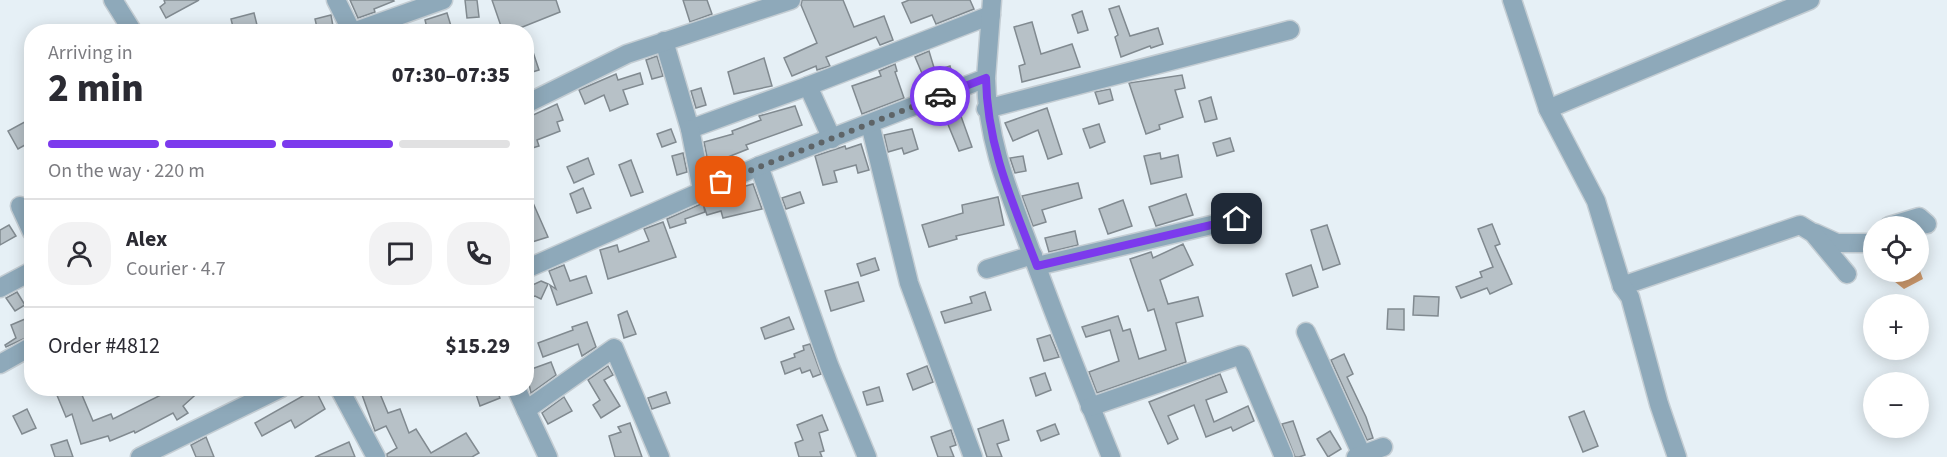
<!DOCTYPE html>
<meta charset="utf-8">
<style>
:root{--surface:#fff;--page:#f2f2f3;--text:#2b2b33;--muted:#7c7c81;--line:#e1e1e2;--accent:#7c3aed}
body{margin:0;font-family:"Source Sans 3",sans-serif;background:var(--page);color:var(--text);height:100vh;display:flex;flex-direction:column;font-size:22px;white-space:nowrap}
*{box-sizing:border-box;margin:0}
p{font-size:20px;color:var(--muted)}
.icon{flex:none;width:33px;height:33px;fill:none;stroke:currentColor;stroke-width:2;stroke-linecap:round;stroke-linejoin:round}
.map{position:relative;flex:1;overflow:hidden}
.drawer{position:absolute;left:24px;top:24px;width:510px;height:372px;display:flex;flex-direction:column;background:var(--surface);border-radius:24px;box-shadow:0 3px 15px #0003}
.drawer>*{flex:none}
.tools{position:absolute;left:1863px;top:216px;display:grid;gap:12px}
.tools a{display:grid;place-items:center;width:66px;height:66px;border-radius:50%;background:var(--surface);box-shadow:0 3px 15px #0003;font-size:30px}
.pin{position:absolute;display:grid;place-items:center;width:51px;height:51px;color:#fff;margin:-26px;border-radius:12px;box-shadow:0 3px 9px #0006}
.courier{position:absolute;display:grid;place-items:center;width:60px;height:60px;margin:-30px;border:4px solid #7c3aed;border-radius:50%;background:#fff;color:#222;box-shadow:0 2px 8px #0007}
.overview em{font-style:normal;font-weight:800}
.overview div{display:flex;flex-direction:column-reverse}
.overview{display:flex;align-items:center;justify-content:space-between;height:102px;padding:0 24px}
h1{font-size:39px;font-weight:800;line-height:45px}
.bar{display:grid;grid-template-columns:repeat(4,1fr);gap:9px 6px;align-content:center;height:72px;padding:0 24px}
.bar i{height:8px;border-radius:4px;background:var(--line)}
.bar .current{background:var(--accent)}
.bar p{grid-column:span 4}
.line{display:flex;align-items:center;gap:15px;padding:0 24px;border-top:2px solid var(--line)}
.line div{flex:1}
.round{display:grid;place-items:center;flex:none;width:63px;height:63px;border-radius:24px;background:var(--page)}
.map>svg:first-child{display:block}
.water{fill:#cb986c}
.building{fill:#b7c1c7;stroke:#818a90;stroke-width:1.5}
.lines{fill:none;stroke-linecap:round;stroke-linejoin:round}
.minor-casing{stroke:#c4cdd3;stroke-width:21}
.minor{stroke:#8ea9ba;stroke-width:18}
.done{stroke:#5e6467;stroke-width:6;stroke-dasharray:0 10.8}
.route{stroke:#7c3aed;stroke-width:8}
</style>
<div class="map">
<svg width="1947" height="457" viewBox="0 0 1947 457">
<rect width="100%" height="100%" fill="#e6f0f6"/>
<!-- water -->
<path class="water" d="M1919 268 1923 279 1904 289 1890 278 1893 272H1918Z"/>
<!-- building -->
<g class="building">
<path d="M164 0H199L166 18 160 7 165 3Z"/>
<path d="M350 0H393L394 1 374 9 375 12 358 18Z"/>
<path d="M465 0H477L479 17 467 18Z"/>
<path d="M492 0H556L560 12 510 32H503Z"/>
<path d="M683 0H707L712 14 690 22Z"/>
<path d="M802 0H843L854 27 884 16 893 40 880 45 876 37 826 57 830 66 817 70 816 66 792 76 784 58 817 43 801 5Z"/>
<path d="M909 0H970L974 9 936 24 932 15 911 23 902 3Z"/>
<path d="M1119 6 1130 36 1158 28 1163 44 1151 48 1150 46 1121 57 1115 37 1118 35 1109 9Z"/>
<path d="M1082 11 1088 30 1078 33 1072 15Z"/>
<path d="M254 13 257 25 234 31 231 19Z"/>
<path d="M447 13 451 26 428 32 425 20Z"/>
<path d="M331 15 334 32H318L315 19Z"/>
<path d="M1032 22 1041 54 1072 44 1080 67 1022 82 1019 66 1025 64 1014 27Z"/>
<path d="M526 40H529L539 70 526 74Z"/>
<path d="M929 51 935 71 950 66 953 77 927 85 915 57Z"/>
<path d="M657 56 663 76 652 79 646 60Z"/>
<path d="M764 58 772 86 734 94 728 72Z"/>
<path d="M895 64 897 71 895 72 904 98 862 114 852 86 881 76 879 71Z"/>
<path d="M640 73 643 84 623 90 628 104 610 111 604 95 585 104 579 90 616 74 618 80Z"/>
<path d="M1182 75 1185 88 1175 90 1183 117 1159 125 1160 129 1146 134 1129 83Z"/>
<path d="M701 88 706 105 696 108 691 91Z"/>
<path d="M1110 89 1113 100 1099 104 1095 92Z"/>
<path d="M1211 97 1217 119 1205 122 1199 101Z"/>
<path d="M557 104 563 120 557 122 560 131 537 140 539 146 526 150V115L529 117Z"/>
<path d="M957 105 972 147 959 151 942 110Z"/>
<path d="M795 106 802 125 746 145 748 149 723 159 726 167 710 172 704 142 733 134 732 131 761 120 759 116Z"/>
<path d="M1047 108 1062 154 1048 159 1038 130 1013 141 1005 123Z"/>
<path d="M32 118V141L18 149 8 131Z"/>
<path d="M1099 124 1105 142 1090 148 1083 129Z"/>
<path d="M671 129 676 142 662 147 657 134Z"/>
<path d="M912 129 918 149 904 154 902 148 888 152 884 135Z"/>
<path d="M1230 138 1234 151 1217 156 1213 143Z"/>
<path d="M861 144 869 170 858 173 856 165 834 171 837 182 823 185 815 156 845 146 846 149Z"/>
<path d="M683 153 687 172 677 175 672 156Z"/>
<path d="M1160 153 1161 159 1178 155 1182 177 1151 184 1144 156Z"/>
<path d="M1023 156 1026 171 1015 173 1010 158Z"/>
<path d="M588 158 594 174 574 183 567 167Z"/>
<path d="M631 160 643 192 631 196 619 165Z"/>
<path d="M1078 183 1082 198 1042 210 1046 222 1033 226 1022 196Z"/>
<path d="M753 184 762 209 723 218 721 211 707 215 703 204 743 191 742 187Z"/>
<path d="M526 187 548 237 532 242 526 225Z"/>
<path d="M583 188 591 208 577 213 570 194Z"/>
<path d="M800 192 804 203 786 209 782 198Z"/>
<path d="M1186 194 1193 215 1156 226 1149 207Z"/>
<path d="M998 197 1004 225 956 236 957 239 929 247 922 225 963 213 962 205Z"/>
<path d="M1123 200 1132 226 1108 234 1099 209Z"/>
<path d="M703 203 705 212 685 219 686 223 670 228 667 219Z"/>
<path d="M663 222 676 257 608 279 600 250 617 245 619 252 649 241 644 229Z"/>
<path d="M1492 224 1500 244 1495 246 1512 284 1490 294 1487 288 1461 298 1456 287 1482 277 1480 272 1493 267 1478 229Z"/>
<path d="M9 225 16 236 0 245V230Z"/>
<path d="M1327 225 1340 264 1323 270 1311 230Z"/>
<path d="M1075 231 1078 245 1049 252 1045 238Z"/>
<path d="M1183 244 1193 265 1160 280 1168 304 1198 297 1203 316 1176 323 1186 362 1097 393 1089 372 1119 361 1110 330 1086 337 1082 327 1118 316 1123 331 1130 329 1139 359 1166 350 1154 309 1148 311 1130 259 1151 252 1153 258Z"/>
<path d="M875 258 879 270 861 276 857 264Z"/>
<path d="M564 265 570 281 586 276 592 293 557 305 550 285 556 289 549 271Z"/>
<path d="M1311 265 1318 287 1293 296 1286 274Z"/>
<path d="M541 281 548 284 541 299 535 296 526 299V288Z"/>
<path d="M858 282 864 301 831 311 825 291Z"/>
<path d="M17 292 25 305 15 311 6 298Z"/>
<path d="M985 292 991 310 945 323 941 312 972 303 970 297Z"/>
<path d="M1414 296 1439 297 1438 316 1413 315Z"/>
<path d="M1388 309H1404V330L1387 329Z"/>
<path d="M627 311 636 334 624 338 618 315Z"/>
<path d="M789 317 794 329 765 339 761 328Z"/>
<path d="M25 319 32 335 6 347 5 345 16 338 11 325Z"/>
<path d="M587 322 596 347 582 356 578 344 543 357 538 343 573 330 572 327Z"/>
<path d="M1050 335 1059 357 1044 361 1037 339Z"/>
<path d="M810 344 821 374 813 377 810 370 802 373 800 368 785 374 781 362 795 357 794 354 804 350 803 346Z"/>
<path d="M1344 354 1353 374 1347 377 1366 417 1373 438 1367 440 1331 360Z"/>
<path d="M551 362 556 375 531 393 526 371Z"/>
<path d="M608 366 613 375 604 380 620 406 601 418 593 405 600 400 588 380Z"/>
<path d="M927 366 933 382 913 390 907 374Z"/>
<path d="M1045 373 1051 390 1036 396 1030 378Z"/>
<path d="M1220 374 1227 392 1206 400 1214 422 1248 406 1254 421 1233 431 1231 427 1206 437 1194 405 1168 416 1178 439 1168 444 1149 402Z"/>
<path d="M879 387 883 401 867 405 863 392Z"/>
<path d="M54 388H79L93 421 111 414 113 419 161 395 157 388H203L183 406 188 413 177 420 173 413 135 433 134 431 110 441 108 436 81 444 72 414 66 417Z"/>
<path d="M474 388H496L500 398 480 406Z"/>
<path d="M315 389 325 409 295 428 291 420 262 436 255 423Z"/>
<path d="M360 389H378L388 413 400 409 409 433 416 429 431 453 466 433 479 453 472 457H387V454L397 448 386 426 375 431Z"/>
<path d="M666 392 670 403 652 409 648 398Z"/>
<path d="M564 397 572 411 548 424 542 413Z"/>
<path d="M27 409 36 428 22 434 13 416Z"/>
<path d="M1584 411 1598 446 1583 452 1569 417Z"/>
<path d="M822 415 828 430 819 433 824 451 820 452 822 457H799L795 443 803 440 797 425Z"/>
<path d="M1003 420 1009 440 997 444 1002 457H987L978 429Z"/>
<path d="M1293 421 1305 455 1299 457H1295L1282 424Z"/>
<path d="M630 423 642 457H615L609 436 621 432 618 427Z"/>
<path d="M1055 424 1059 434 1041 441 1037 431Z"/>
<path d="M951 430 956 445 950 447 954 457H938L931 437Z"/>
<path d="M1330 431 1341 449 1328 457 1317 439Z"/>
<path d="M206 437 214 457H196L191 445Z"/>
<path d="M67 440 73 457H55L51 445Z"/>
<path d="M349 442 355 457H315Z"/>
</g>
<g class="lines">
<!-- minor casing -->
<g class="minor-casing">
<g id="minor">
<path d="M113 0 133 32"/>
<path d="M336 0 352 32"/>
<path d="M1512 0 1548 109"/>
<path d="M353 32 443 0"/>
<path d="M664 41 690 129 808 86"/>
<path d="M986 78C987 144 1011 197 1033 257 1058 324 1084 391 1111 457"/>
<path d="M526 104 627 54 791 0"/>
<path d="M986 109 1290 30"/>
<path d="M870 124 909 283 973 457"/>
<path d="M690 129 702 190"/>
<path d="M832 139 808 86 991 15"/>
<path d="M759 166 829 365 867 457"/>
<path d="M20 206 32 232"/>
<path d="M1889 226 1919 217 1927 224"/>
<path d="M1815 233 1837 243H1874"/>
<path d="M1037 266 1237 219"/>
<path d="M526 269 759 166 986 78 992 0"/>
<path d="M987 269 1033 255"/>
<path d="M1622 286 1800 225 1813 233 1847 274"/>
<path d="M0 288 32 271"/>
<path d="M1306 332 1362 455"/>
<path d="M0 364 32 346"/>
<path d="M339 388 376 457"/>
<path d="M516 388 526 410 614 348 660 457"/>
<path d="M1090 407 1241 355 1284 457"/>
<path d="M526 410 548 457"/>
<path d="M140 457 281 388"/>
<path d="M1356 457 1383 447"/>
<path d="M1677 457 1659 404 1630 297 1622 286 1596 201 1548 109 1810 0"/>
</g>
</g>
<!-- minor -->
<use href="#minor" class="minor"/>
</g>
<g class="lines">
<!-- done -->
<path class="done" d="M721 182 940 96"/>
<!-- route -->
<path class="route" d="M940 96 986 78C987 147 1013 203 1037 266L1237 219"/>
</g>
</svg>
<div class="tools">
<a><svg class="icon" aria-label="locate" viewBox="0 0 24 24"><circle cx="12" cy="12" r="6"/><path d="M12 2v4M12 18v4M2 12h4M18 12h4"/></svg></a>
<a>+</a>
<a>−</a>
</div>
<div class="pin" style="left:721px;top:182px;background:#ea580c"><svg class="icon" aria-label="bag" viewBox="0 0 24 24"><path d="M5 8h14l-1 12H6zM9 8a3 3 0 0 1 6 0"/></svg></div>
<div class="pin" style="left:1237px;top:219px;background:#1f2937"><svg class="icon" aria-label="home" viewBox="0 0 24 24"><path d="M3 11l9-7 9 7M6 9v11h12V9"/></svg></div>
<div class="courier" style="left:940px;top:96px"><svg class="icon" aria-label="car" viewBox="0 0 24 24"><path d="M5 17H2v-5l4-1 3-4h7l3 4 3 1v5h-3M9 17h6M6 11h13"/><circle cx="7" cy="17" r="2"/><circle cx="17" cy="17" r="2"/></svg></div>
<section class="drawer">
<div class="overview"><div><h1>2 min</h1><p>Arriving in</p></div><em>07:30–07:35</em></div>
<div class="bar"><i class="current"></i><i class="current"></i><i class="current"></i><i></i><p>On the way · 220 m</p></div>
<div class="line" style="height:108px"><a class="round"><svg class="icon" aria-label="person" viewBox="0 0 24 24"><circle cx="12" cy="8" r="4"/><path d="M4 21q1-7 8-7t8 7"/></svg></a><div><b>Alex</b><p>Courier · 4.7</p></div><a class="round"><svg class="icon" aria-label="chat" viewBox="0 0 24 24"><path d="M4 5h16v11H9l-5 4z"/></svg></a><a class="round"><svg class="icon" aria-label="phone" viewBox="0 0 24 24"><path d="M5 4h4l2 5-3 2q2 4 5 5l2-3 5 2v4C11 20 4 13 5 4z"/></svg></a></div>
<div class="line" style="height:78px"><div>Order #4812</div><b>$15.29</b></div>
</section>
</div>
